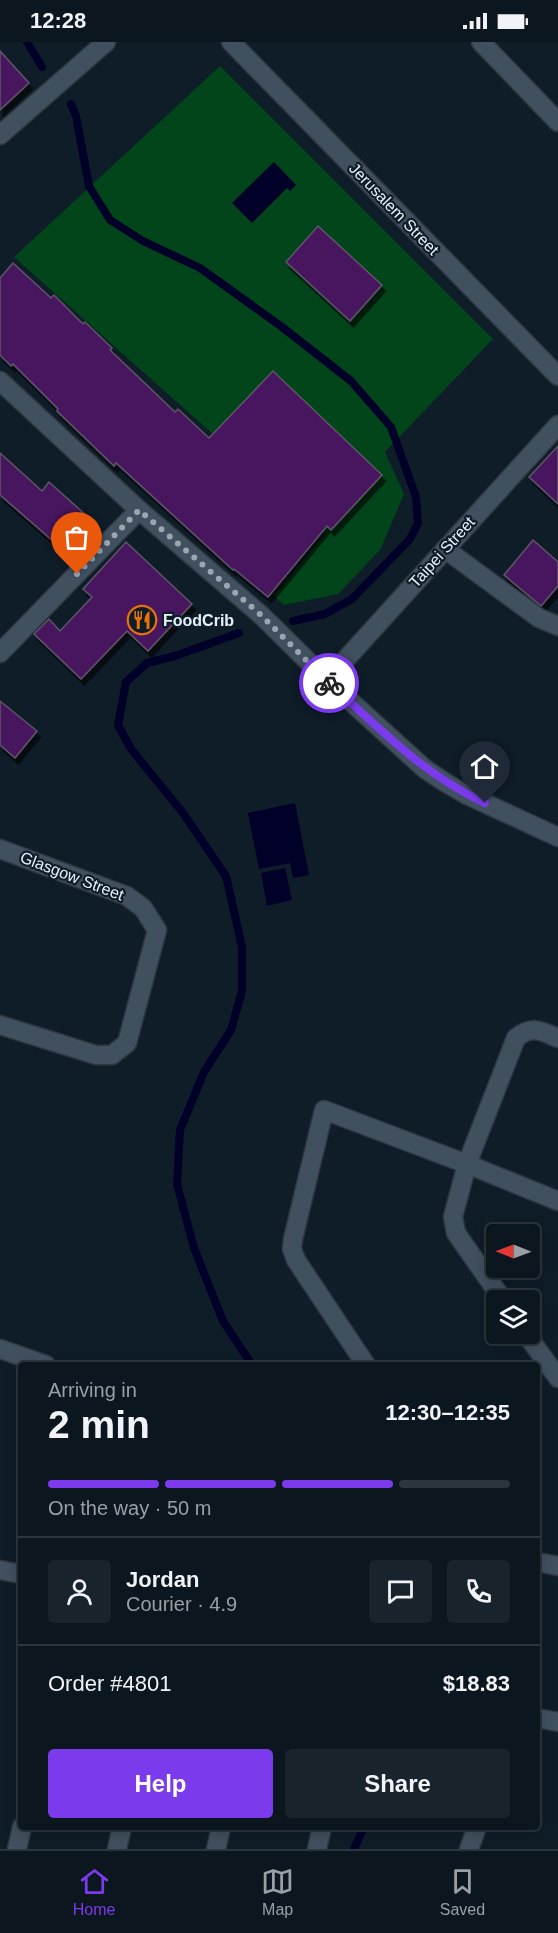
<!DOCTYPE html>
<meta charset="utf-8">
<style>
:root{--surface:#0b161f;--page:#19232c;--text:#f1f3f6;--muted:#9a9fa4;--line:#2b353d;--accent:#7c3aed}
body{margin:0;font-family:Helvetica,sans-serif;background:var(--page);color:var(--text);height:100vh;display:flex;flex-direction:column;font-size:22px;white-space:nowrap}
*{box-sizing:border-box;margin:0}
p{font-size:20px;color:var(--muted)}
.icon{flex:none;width:33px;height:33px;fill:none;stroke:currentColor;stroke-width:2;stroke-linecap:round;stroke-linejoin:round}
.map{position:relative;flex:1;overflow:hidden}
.details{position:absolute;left:18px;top:1320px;width:522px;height:468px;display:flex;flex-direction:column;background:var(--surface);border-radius:6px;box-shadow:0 3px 15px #0003,0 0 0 2px var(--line)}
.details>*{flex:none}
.needle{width:39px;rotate:271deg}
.tools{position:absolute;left:486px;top:1182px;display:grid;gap:12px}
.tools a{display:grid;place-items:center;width:54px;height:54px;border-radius:6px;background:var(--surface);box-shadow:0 3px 15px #0003,0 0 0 2px var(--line);font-size:30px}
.pin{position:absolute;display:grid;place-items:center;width:51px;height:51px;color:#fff;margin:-62px -26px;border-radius:50% 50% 50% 0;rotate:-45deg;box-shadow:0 0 6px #0007}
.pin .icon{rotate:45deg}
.courier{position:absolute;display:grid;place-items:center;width:60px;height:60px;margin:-30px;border:4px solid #7c3aed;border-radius:50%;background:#fff;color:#222;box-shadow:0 2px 8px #0007}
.overview em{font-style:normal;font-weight:700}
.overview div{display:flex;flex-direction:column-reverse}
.overview{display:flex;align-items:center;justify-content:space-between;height:102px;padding:0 30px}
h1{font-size:39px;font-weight:700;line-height:45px}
.bar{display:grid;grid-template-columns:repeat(4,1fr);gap:9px 6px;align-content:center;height:72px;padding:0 30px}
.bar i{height:8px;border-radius:4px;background:var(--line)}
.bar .active{background:var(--accent)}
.bar p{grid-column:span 4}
.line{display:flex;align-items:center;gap:15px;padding:0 30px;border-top:2px solid var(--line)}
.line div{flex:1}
.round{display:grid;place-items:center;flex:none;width:63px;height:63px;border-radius:6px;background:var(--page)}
.action{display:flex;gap:12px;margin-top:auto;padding:12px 30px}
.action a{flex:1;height:69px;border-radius:6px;background:var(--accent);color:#fff;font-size:24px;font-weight:700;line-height:69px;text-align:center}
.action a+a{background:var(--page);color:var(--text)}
.status{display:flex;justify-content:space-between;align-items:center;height:42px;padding:0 30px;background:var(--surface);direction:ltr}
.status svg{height:16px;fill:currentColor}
.tabs{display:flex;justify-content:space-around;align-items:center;height:84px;border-top:2px solid var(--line);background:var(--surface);font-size:16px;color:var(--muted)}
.tabs a{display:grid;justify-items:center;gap:3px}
.tabs .active{color:var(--accent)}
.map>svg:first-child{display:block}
.green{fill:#02451a}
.water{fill:#000028}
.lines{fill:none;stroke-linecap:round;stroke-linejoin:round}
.stream{stroke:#000028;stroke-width:8}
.building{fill:#46195f;stroke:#5f5567;stroke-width:1.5;filter:url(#shadow)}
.minor-casing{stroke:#2e3640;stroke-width:21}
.tertiary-casing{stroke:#2e3640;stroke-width:21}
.minor{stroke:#41505f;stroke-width:18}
.tertiary{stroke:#41505f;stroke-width:18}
.done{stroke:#9ba6b1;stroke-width:6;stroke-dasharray:0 10.8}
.route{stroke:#7c3aed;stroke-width:8}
.labels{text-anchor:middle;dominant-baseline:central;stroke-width:4.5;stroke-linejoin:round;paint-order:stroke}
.street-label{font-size:16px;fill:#e7f0fa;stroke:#0f1d29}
.poi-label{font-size:16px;font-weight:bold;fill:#e7f0fa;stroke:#0f1d29;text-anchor:start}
</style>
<div class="status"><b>12:28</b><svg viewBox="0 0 49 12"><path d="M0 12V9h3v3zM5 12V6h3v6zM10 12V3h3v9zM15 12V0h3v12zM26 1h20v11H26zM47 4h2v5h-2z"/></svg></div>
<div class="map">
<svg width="558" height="1807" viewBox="0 0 558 1807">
<defs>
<filter id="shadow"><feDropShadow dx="3.5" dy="6" stdDeviation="0" flood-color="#0009"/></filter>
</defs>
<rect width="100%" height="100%" fill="#0f1d29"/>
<!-- green -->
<path class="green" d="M220 24 493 297 385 410 404 452 380 508 338 552 284 563 274 554 325 492 14 215Z"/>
<!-- water -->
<g class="water">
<path d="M274 120 296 143 290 149 287 146 252 181 232 161Z"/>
<path d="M295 761 309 833 293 836 290 821 259 827 248 771Z"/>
<path d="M285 826 292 858 267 864 261 831Z"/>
</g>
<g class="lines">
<!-- stream -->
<g class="stream">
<path d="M27 0 42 25"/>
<path d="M71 62 76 74 89 144 110 178 143 199 200 226 282 285 351 339 391 385 416 455 418 481 410 497 352 557 325 572 293 579"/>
<path d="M239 591 175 614 147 621 126 640 118 683 131 707 183 771 226 834 242 905V949L231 988 204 1030 180 1088 177 1142 194 1206 223 1279 252 1323"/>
<path d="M354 1807 364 1785"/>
</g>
</g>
<!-- building -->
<g class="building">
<path d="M0 9 29 41 0 68Z"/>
<path d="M318 184 382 243 350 279 286 220Z"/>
<path d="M13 221 51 256 54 253 83 282 85 280 112 306 110 308 175 370 178 367 209 396 273 329 382 433 331 488 327 484 268 555 234 527 233 528 116 421 114 424 57 369 58 367 13 322 11 324 0 313V236Z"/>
<path d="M558 404V462L529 435Z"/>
<path d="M0 411 42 449 49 440 88 475 61 506 0 453Z"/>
<path d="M533 498 558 520V544L541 564 504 533Z"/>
<path d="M126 500 192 562 148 609 127 589 81 637 34 592 49 577 60 589 92 555 83 547Z"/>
<path d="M0 659 37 689 15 716 0 703Z"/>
</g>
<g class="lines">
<!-- minor casing -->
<g class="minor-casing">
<g id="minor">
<path d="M231 0 558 334"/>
<path d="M481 0 558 80"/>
<path d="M445 507 539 576 558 584"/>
<path d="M0 611 139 468"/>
<path d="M327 638 558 383"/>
<path d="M0 807 127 854 143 866 157 888 127 1001 112 1013H96L0 983"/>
<path d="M503 1258 456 1191 453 1175 467 1122 516 996C532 983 541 989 558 996"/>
<path d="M526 1292 558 1336"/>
<path d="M0 1307 46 1323"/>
<path d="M366 1323 296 1218 292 1207 293 1197 324 1068 467 1122 558 1159"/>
<path d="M537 1520 558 1524"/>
<path d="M0 1528 21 1532"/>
<path d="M537 1676 558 1680"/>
<path d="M17 1807 22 1785"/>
<path d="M117 1807 122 1785"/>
<path d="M216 1807 221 1785"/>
<path d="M317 1807 322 1785"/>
<path d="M469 1807 477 1785"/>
</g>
</g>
<!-- tertiary casing -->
<g class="tertiary-casing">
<g id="tertiary">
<path d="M0 93 106 0"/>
<path d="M0 339 139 468 261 573 327 638 425 727 446 741 467 753 558 795"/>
</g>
</g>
<!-- minor -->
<use href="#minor" class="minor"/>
<!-- tertiary -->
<use href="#tertiary" class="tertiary"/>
</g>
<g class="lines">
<!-- done -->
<path class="done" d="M77 532 139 468 261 573 329 641"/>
<!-- route -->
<path class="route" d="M329 641C380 686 422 732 485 761"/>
</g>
<!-- icons -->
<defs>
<g id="restaurant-ring" transform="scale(1.5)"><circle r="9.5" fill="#0f1d29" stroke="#e8710a" stroke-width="1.5"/><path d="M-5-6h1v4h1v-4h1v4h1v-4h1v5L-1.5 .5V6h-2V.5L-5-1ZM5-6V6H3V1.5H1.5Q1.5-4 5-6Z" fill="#e8710a"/></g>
</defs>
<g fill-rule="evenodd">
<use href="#restaurant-ring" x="142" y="578"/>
</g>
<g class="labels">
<!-- street labels -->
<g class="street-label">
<text transform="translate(394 167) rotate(46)">Jerusalem Street</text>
<text transform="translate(442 510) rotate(-48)">Taipei Street</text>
<text transform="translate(72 834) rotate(21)">Glasgow Street</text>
</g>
<!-- poi labels -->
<g class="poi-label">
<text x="163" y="578">FoodCrib</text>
</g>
</g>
</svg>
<div class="tools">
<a><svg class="needle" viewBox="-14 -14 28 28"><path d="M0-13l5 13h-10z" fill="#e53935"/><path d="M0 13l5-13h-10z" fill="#9a9fa4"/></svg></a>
<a><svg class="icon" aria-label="layers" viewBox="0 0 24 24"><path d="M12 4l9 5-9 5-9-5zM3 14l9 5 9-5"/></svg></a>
</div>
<div class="pin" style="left:77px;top:532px;background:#ea580c"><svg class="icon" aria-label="bag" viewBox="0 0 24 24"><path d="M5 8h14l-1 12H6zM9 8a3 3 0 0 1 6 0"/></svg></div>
<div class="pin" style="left:485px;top:761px;background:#1f2937"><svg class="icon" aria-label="home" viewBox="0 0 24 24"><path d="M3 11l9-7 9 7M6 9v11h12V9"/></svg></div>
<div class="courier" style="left:329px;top:641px"><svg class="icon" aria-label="bike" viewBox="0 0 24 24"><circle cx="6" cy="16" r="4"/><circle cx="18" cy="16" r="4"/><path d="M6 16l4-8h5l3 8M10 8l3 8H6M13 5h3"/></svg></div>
<section class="details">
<div class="overview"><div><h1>2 min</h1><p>Arriving in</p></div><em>12:30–12:35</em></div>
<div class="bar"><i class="active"></i><i class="active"></i><i class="active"></i><i></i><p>On the way · 50 m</p></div>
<div class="line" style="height:108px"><a class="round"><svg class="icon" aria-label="person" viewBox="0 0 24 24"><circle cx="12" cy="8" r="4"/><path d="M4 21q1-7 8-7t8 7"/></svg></a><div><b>Jordan</b><p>Courier · 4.9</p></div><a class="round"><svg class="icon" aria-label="chat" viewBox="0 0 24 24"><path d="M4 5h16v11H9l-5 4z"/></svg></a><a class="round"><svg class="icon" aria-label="phone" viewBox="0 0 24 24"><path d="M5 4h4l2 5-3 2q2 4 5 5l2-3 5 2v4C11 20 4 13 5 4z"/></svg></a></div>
<div class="line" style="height:78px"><div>Order #4801</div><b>$18.83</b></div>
<div class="action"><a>Help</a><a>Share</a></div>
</section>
</div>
<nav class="tabs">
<a class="active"><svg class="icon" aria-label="home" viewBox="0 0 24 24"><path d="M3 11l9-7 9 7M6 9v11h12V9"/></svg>Home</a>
<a><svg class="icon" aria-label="map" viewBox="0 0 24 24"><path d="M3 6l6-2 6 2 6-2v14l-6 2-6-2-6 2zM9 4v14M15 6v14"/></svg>Map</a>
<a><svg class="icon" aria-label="saved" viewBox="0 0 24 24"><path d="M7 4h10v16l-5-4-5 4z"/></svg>Saved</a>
</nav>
